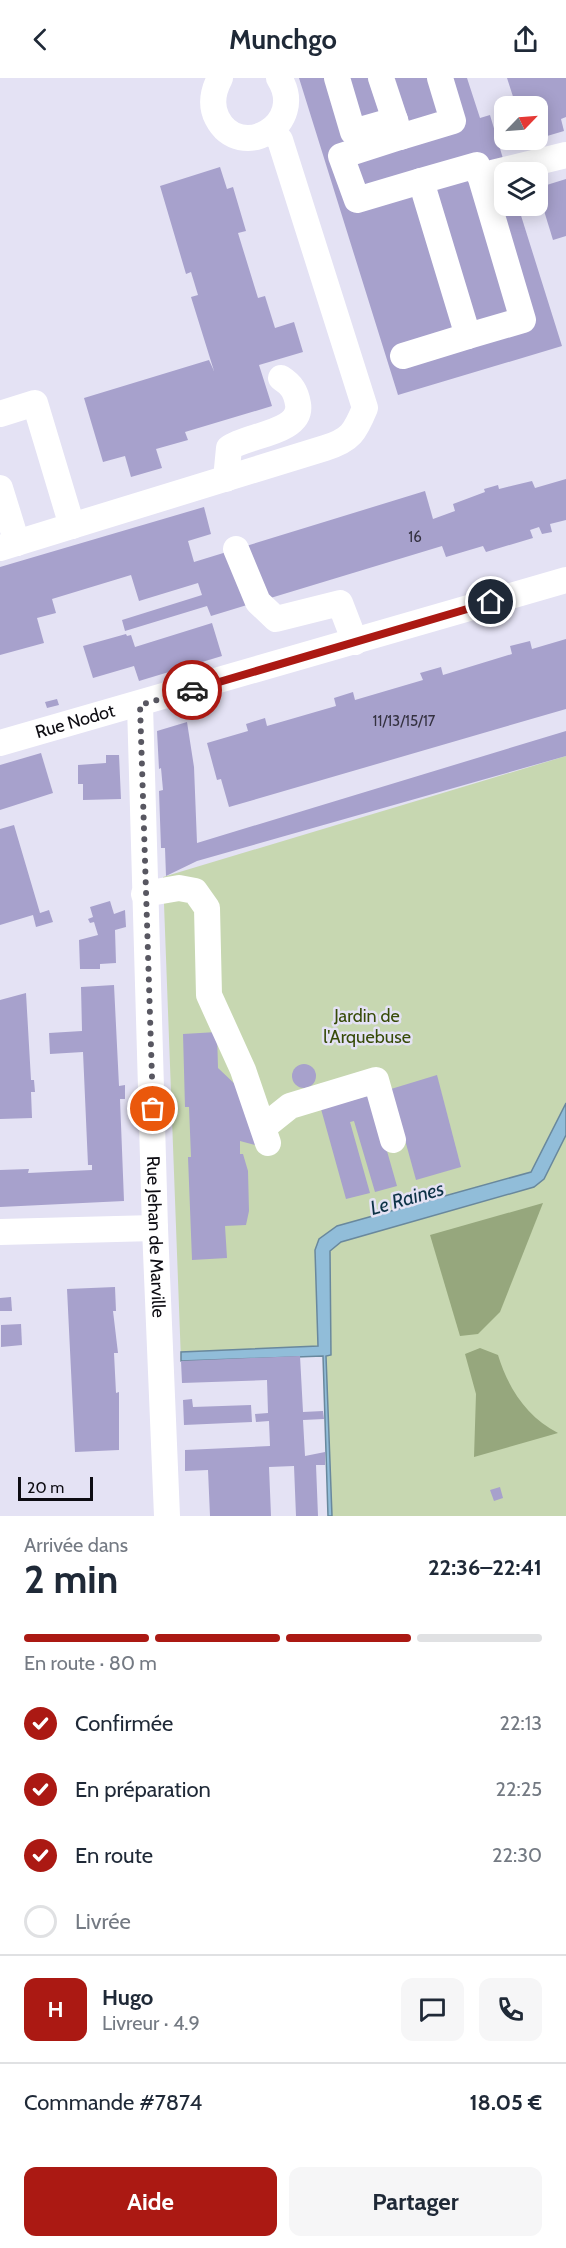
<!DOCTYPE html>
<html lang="fr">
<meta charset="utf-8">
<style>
:root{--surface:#fff;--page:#f6f6f7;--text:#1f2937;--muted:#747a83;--line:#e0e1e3;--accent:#ab1913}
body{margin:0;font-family:Cabin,sans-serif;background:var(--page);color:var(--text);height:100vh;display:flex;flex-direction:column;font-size:22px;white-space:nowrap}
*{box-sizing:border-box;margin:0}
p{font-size:20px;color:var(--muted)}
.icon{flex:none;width:33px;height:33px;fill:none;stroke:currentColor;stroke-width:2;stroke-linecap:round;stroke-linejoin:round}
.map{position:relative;height:1438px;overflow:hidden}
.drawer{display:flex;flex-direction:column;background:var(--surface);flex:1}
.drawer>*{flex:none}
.needle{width:39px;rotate:65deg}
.controls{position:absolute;left:494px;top:18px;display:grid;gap:12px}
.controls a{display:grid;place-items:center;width:54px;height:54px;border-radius:12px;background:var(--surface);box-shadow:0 3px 15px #0003;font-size:30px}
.scale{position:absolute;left:18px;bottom:15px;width:75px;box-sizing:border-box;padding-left:6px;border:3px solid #0d0c12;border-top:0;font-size:16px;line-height:21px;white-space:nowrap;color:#0d0c12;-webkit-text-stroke:4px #e4e2f4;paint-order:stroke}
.pin{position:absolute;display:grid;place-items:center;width:51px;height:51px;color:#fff;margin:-26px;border:3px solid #fff;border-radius:50%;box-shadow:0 2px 6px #0007}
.courier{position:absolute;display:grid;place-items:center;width:60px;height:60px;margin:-30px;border:4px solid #ab1913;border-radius:50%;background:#fff;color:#222;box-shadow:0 2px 8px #0007}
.headline em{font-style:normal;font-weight:800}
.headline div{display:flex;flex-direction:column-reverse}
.headline{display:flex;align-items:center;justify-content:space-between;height:102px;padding:0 24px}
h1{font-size:39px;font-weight:800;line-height:45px}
.bar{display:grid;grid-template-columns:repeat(4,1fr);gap:9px 6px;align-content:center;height:72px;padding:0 24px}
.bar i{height:8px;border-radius:4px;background:var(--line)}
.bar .on{background:var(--accent)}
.bar p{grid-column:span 4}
.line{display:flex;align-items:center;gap:15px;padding:0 24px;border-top:2px solid var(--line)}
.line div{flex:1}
.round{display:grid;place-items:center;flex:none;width:63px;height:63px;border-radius:12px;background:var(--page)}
ol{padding:0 24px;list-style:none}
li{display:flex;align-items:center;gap:18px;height:66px}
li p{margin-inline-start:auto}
li .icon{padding:6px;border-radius:50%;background:var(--accent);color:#fff;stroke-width:4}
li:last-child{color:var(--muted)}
li i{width:33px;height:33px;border:3px solid var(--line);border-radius:50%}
.button{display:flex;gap:12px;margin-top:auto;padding:12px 24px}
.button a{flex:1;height:69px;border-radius:12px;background:var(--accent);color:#fff;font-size:24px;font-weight:800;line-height:69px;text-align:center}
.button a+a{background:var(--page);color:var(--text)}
header{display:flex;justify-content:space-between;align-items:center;height:78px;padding:0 24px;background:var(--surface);font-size:27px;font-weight:800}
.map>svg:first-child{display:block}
.green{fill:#c7d7b1}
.forest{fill:#96a77d}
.water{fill:#91bdd9;stroke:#69889d;stroke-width:1.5}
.building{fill:#a7a1cc}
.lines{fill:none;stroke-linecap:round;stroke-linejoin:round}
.minor{stroke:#fff;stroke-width:26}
.done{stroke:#585761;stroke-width:6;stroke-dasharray:0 10.8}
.route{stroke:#ab1913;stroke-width:8}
.labels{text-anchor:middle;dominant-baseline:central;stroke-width:5;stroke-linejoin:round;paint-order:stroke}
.number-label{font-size:15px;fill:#343140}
.street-label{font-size:18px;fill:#0d0c12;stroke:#e4e2f4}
.park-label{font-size:18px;fill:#374b08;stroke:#e4e2f4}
.water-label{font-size:20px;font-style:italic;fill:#0d3246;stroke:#e4e2f4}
</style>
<header><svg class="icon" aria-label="back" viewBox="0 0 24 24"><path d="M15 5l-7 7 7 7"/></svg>Munchgo<svg class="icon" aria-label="share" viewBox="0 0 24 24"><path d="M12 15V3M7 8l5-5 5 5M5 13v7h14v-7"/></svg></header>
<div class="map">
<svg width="566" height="1438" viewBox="0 0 566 1438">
<rect width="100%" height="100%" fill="#e4e2f4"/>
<!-- green -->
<path class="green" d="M566 678V1438H328L323 1278 181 1283 163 799Z"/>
<!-- forest -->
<g class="forest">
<path d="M543 1125 500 1234 478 1256 460 1258 430 1157Z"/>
<path d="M480 1270 498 1277C508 1310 527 1339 558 1355L474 1379 476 1316 465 1276Z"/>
</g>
<!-- water -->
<path class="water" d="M566 1025V1057L544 1101 534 1109 341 1164 330 1173 331 1277 326 1278 332 1438H328L323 1278 181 1283V1274L318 1268 315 1172 319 1161 337 1148 531 1094Z"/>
<!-- building -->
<g class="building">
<path d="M299 0H467L480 40 490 37 507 94H504V128H518L562 268 398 317Z"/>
<path d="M507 0H566V39L561 41 564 53 537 61V28H516Z"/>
<path d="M220 89 227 111 233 109 246 153 238 155 258 220 265 218 275 250 294 244 303 274 259 287 272 328 185 354 188 362 156 371 162 390 131 399 125 378 103 384 84 320 209 282 214 293 191 219 198 217 191 194 186 196 160 108Z"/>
<path d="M566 101V158L553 162 537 110Z"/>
<path d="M566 401V442L550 446 552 454 542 456 539 449 530 452 533 460 486 474 483 468 446 479 442 468 211 538 207 528 125 553 122 542 202 517 198 505 139 523 131 497 52 521 56 535 37 540 44 565 0 577V489L204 429 211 456 188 463 194 484 425 413 433 441 455 433 453 426 485 414 484 411 498 407 499 411 532 403 535 410Z"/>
<path d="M212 545 222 578 139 603 134 588 93 600 83 568 126 556 127 558 131 557 135 569Z"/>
<path d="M566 561V631L229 729 221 701 217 702 207 665 248 653 246 646 265 640 267 648 336 628 334 620 353 614 355 622 423 602 420 595 441 589 443 597 512 576 510 568 530 563 532 571Z"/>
<path d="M57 621 59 627 47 630 45 624Z"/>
<path d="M187 644 194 689 197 765 566 653V678L197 783 166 798 165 770H161L159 713 163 712 161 690 159 691 157 653Z"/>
<path d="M41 675 53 715 0 732V687Z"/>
<path d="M106 677H119L121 721 83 722V706H78V687L106 685Z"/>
<path d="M14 747 40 835 49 832 53 844 36 849 33 837 0 847V751Z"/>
<path d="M110 823 114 836 125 832 126 849 115 852 116 885 100 886V891H80L79 862 98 857 94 844 90 845 88 841 93 839 90 829Z"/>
<path d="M114 907 119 1008 125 1007V1021H120L124 1123 0 1129V1092L29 1091 28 1095 92 1092V1087H88L83 974 50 976 49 955 82 953 81 909Z"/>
<path d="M26 915 31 1002H34L35 1014H31L32 1040 0 1041V922Z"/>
<path d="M217 954 218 990 238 1009 255 1052V1067L240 1063V1076H243L248 1093 249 1133 246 1147 225 1148 227 1180 192 1182 188 1079H191L189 1029H185L183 956Z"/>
<circle cx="304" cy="998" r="12"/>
<path d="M437 997 461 1089 416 1102 391 1011Z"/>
<path d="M371 1017 397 1108 375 1114 354 1043 350 1044 370 1115 346 1121 321 1031Z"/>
<path d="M115 1209 116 1233H113L118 1275H114L116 1315 119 1314V1372L75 1374 67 1211Z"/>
<path d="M11 1219 12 1233H0V1220Z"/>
<path d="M21 1246 22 1267 1 1269V1247Z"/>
<path d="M300 1278 303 1334 323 1333 324 1341 303 1342 305 1378 325 1374V1387H316L318 1438H296L294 1388 269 1389 271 1438H210L208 1392 185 1393V1372L270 1368 269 1343 256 1344 255 1336 268 1335 267 1302 182 1305 181 1283Z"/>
<path d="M192 1321 193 1329 251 1327 252 1344 184 1347 183 1322Z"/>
<path d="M500 1409 503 1420 494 1423 490 1412Z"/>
</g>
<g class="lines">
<!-- minor -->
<g class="minor">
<path d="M220 0C213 13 210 26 217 40 240 85 308 46 279 0"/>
<path d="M337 0 353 54 395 42 400 59 453 43 440 0"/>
<path d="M381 0 395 42"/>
<path d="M400 59 341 78 357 122 421 103"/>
<path d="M477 87 523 242 468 258 421 103Z"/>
<path d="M480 98 566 77"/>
<path d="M403 278 468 258"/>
<path d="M0 336 35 325 72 448"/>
<path d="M226 401 229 370C246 357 303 355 298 326 296 314 292 307 281 300"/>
<path d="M0 410 17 465"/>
<path d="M0 470 325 370C351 362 355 354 365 330L280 62 271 53"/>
<path d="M236 471 258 524 276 541 340 525 355 564"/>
<path id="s1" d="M140 627 155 1150 167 1438"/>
<path id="s2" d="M0 665 566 502"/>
<path d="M144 816 179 810 195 813 207 830 209 917 243 992 268 1065"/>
<path d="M265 1048 290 1028 376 1002 393 1062"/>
<path d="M0 1154 155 1150"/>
</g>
</g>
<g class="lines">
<!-- done -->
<path class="done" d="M153 1031 140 627 192 612"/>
<!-- route -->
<path class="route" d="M192 612 491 524"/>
</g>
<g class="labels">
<!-- number labels -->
<g class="number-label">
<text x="415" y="459">16</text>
<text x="404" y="643">11/13/15/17</text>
</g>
<!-- street labels -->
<g class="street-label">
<text stroke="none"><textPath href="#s2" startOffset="78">Rue Nodot</textPath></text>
<text stroke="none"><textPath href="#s1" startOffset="532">Rue Jehan de Marville</textPath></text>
</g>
<!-- park labels -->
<g class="park-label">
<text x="367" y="938">Jardin de<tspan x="367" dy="21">l'Arquebuse</tspan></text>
</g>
<!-- water labels -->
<g class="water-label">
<text transform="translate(407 1120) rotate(-16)">Le Raines</text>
</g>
</g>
</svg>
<div class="controls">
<a><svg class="needle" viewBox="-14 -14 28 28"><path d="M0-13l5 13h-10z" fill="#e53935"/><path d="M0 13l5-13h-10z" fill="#747a83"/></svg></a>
<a><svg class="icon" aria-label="layers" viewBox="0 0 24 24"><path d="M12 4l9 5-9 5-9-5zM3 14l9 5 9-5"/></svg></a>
</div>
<div class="scale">20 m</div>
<div class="pin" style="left:153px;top:1031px;background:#ea580c"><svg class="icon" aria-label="bag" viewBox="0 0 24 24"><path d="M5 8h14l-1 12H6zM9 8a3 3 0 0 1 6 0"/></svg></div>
<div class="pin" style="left:491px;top:524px;background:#1f2937"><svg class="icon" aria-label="home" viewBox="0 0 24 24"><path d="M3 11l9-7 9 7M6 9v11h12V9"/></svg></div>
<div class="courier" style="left:192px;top:612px"><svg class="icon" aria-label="car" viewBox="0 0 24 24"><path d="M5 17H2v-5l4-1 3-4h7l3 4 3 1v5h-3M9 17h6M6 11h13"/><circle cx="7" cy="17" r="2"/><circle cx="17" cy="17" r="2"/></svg></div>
</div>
<section class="drawer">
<div class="headline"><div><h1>2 min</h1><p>Arrivée dans</p></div><em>22:36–22:41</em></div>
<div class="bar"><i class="on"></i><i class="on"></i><i class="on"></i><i></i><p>En route · 80 m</p></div>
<ol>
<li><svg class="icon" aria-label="check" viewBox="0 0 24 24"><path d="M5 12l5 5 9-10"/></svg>Confirmée<p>22:13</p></li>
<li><svg class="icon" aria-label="check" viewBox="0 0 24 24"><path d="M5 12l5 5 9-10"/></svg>En préparation<p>22:25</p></li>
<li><svg class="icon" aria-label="check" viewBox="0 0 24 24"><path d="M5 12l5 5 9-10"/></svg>En route<p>22:30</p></li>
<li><i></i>Livrée</li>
</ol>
<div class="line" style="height:108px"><b class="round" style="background:var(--accent);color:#fff">H</b><div><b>Hugo</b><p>Livreur · 4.9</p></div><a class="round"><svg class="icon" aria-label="chat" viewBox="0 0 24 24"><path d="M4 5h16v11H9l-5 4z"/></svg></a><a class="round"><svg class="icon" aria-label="phone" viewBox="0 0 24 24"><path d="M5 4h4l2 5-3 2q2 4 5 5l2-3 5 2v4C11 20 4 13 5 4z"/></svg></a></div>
<div class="line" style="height:78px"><div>Commande #7874</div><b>18.05 €</b></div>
<div class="button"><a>Aide</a><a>Partager</a></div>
</section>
